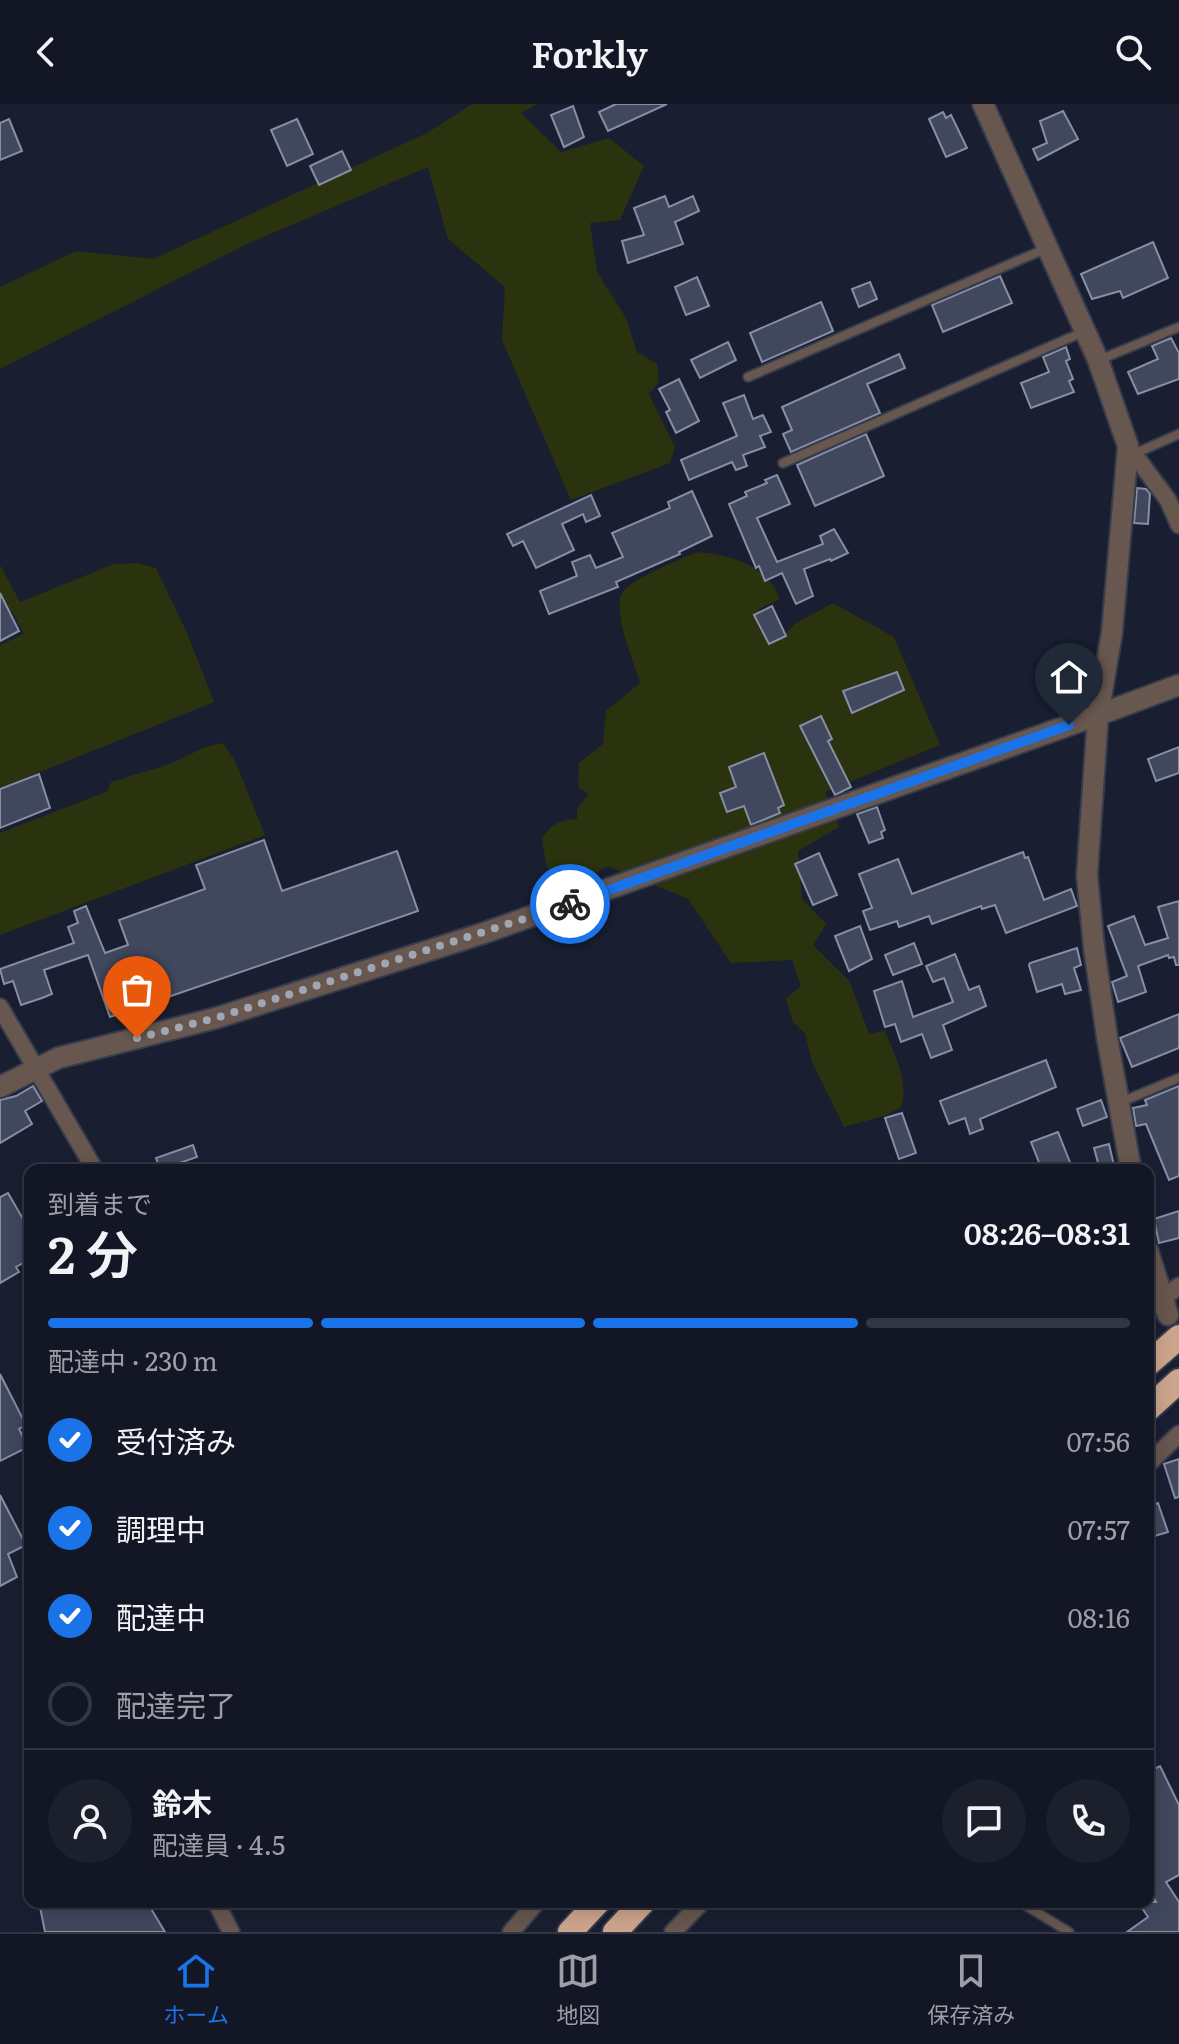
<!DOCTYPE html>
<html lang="ja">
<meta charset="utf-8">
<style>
:root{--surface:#131725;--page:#1c202d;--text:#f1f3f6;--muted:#9d9fa7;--line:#323642;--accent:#1a73e8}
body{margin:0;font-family:Literata,"Noto Sans JP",serif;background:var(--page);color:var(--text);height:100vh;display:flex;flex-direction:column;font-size:30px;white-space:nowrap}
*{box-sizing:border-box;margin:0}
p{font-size:26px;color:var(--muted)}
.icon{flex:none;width:44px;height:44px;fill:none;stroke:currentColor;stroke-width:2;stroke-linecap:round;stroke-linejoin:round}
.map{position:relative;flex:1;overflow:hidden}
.sheet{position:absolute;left:24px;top:1060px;width:1130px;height:744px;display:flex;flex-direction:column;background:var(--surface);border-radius:16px;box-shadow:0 4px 20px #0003,0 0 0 2px var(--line)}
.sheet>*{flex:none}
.pin{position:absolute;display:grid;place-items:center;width:68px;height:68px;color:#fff;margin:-82px -34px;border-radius:50% 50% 50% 0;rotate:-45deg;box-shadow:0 0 8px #0007}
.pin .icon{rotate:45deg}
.courier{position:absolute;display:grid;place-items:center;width:80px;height:80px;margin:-40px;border:6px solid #1a73e8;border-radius:50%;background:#fff;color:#222;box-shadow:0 2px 10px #0007}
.headline em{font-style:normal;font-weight:600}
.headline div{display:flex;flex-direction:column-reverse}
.headline{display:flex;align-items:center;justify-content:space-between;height:136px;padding:0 24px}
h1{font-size:52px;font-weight:600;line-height:60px}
.bar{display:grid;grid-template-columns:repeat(4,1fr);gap:12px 8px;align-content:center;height:96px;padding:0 24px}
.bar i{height:10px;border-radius:6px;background:var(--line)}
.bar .current{background:var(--accent)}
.bar p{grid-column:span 4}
.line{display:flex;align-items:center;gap:20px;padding:0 24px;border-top:2px solid var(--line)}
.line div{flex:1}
.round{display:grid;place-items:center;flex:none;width:84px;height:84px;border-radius:42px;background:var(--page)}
ol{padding:0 24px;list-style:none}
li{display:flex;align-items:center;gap:24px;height:88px}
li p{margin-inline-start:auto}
li .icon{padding:8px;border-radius:50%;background:var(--accent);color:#fff;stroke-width:4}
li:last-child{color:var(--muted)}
li i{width:44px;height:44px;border:4px solid var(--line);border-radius:50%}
header{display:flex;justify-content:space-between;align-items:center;height:104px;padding:0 24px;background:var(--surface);font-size:36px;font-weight:600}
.dock{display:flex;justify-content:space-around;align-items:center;height:112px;border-top:2px solid var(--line);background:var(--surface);font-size:22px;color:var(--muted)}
.dock a{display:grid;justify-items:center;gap:4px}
.dock .current{color:var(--accent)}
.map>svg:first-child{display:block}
.green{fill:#2b320e}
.building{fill:#41485e;stroke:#868fa6;stroke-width:2}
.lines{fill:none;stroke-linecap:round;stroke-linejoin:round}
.service-casing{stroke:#363c4d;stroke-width:12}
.minor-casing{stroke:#363c4d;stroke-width:20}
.tertiary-casing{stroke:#363c4d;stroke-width:24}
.motorway-casing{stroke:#363c4d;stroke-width:28}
.service{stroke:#67574e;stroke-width:8}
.minor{stroke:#67574e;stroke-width:16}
.tertiary{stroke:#67574e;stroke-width:20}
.motorway{stroke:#cda58d;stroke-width:24}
.done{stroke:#a0a6b4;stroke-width:8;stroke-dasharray:0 14.4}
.route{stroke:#1a73e8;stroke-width:10}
</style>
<header><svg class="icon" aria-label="back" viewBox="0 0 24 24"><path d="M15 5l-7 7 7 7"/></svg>Forkly<svg class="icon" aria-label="search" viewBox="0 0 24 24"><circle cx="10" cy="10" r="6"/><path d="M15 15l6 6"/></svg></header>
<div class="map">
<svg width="1179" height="1828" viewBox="0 0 1179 1828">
<rect width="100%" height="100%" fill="#191f31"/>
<!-- green -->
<g class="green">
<path d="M472 0H537L521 9 561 48 609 34 644 62 620 116 590 119 597 168 626 214 637 248 657 260 659 278 649 290 675 343 670 359 571 396 502 236 505 183 448 135 428 63 249 139 0 265V183L76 147 153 155 427 29Z"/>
<path d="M697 448C730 451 768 461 780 495L759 505V526L779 536 796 519 833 499 894 533 940 641 825 688 839 723 798 747 802 795 826 820 813 841 850 878 869 930 885 927C894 948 910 980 901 1003L887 1011 844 1023 812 958 805 929 793 918 786 895 801 882 792 856 731 859 688 795 608 762 577 779 557 781 546 760 542 734C552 720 560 716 577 715V705L588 690 578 683 579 659 603 640 606 607 640 579C634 558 614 512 621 492 627 475 680 456 697 448Z"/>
<path d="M137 459 156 464 187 529 214 598 0 684V541L24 530 12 507 0 508V461L20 498 114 460Z"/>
<path d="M223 639 236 659 265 731 0 831V729L108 687 111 678 170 660 205 643Z"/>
</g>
<!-- building -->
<g class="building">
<path d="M616 0H667L608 27 599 8Z"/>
<path d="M573 2 584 33 564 43 551 11Z"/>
<path d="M1063 7 1078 35 1038 56 1033 45 1047 39 1040 17Z"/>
<path d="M943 8 946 14 951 11 967 44 946 53 929 15Z"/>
<path d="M9 15 22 47 0 56V19Z"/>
<path d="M297 15 313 50 287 62 271 26Z"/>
<path d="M342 47 351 66 319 81 310 62Z"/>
<path d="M665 92 669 103 693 92 699 107 675 118 683 140 628 159 622 137 644 131 634 104Z"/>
<path d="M1153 138 1168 174 1123 194 1120 187 1092 195 1081 170Z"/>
<path d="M1000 172 1012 199 943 228 932 201Z"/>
<path d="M697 173 709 202 686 211 675 183Z"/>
<path d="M870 178 877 195 859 203 852 185Z"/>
<path d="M821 198 833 227 762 258 750 229Z"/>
<path d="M1171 234 1179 249V275L1138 290 1128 268 1158 255 1152 242Z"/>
<path d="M728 238 736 256 700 274 691 256Z"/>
<path d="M1066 243 1070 255 1066 257 1073 275 1069 277 1074 288 1031 304 1021 279 1049 268 1043 253Z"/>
<path d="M899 250 905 264 867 280 880 309 791 348 783 330 792 326 782 303Z"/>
<path d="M679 275 699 317 676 329 666 308 670 306 659 285Z"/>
<path d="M744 291 753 315 763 311 771 328 760 332 765 343 743 351 747 362 736 366 732 358 689 376 681 356 737 332 723 299Z"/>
<path d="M866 330 884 372 815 402 797 361Z"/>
<path d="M777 371 790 400 757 414 777 458 823 440 820 432 834 425 848 449 831 457 830 455 804 465 813 492 796 500 782 469 765 477 759 462 756 464 729 400 747 392 745 388 767 379 765 376Z"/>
<path d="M1137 384 1146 385 1150 390 1148 420 1134 419Z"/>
<path d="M692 387 712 432 679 448 680 450 616 478 618 483 549 510 540 487 577 472 572 458 590 451 596 464 623 453 612 429 670 404 668 398Z"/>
<path d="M591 391 600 412 586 418 583 410 562 420 574 446 536 464 523 437 513 442 507 430Z"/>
<path d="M0 489 19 527 0 537Z"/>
<path d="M772 502 786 532 769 540 754 511Z"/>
<path d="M897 568 904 586 852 609 843 587Z"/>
<path d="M821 612 832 635 828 637 851 683 835 691 800 622Z"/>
<path d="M1179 643V669L1156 677 1148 655Z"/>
<path d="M764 649 784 701 778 704 780 709 751 721 744 702 727 708 720 689 736 683 729 663Z"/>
<path d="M39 670 50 704 0 724V685Z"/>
<path d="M877 703 885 726 881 728 883 734 869 739 857 710Z"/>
<path d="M264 736 282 787 397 747 418 807 110 913 88 851 44 866 52 890 42 894 21 901 13 877 4 880 0 865 74 839 68 823 78 819 74 807 86 802 105 849 128 841 119 816 205 785 196 761Z"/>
<path d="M1023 748 1025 754 1028 753 1044 796 1071 785 1077 802 1006 829 995 801 982 805 981 802 932 820 929 812 899 823 897 817 870 826 863 807 872 804 859 770 898 755 912 790Z"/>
<path d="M819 749 837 791 813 801 795 760Z"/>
<path d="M1179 797V861H1176L1174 853 1169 854 1168 851 1138 862 1146 888 1118 898 1112 878 1127 872 1108 822 1134 812 1145 841 1168 834 1158 803Z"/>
<path d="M860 822 872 855 849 867 835 832Z"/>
<path d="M914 839 922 860 893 871 885 851Z"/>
<path d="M1077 844 1081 861 1074 864 1081 886 1065 890 1062 880 1037 888 1029 861 1030 859Z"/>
<path d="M955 850 969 886 979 882 986 902 943 921 952 946 931 954 922 930 901 938 895 920 885 923 874 887 902 877 913 913 953 898 944 874 933 878 926 862Z"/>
<path d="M1179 910V944L1132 963 1120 934Z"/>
<path d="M1046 956 1056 983 980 1015 983 1025 970 1030 965 1014 949 1020 940 997Z"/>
<path d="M33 982 42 997 25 1007 32 1020 0 1039V996L16 992Z"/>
<path d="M1179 982V1072L1169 1076 1146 1020 1136 1022 1133 1004 1147 1001 1145 996Z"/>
<path d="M1101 996 1107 1013 1083 1022 1077 1005Z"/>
<path d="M902 1009 916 1049 899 1055 885 1014Z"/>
<path d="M1058 1028 1073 1066H1042L1031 1038Z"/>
<path d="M1109 1040 1115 1066H1100L1094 1044Z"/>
<path d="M193 1041 197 1053 160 1066 156 1054Z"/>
<path d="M8 1089 30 1127V1155L16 1163 19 1168 0 1179V1093Z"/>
<path d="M1179 1107V1134L1159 1139 1154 1115Z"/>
<path d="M0 1270 26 1321 19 1325 28 1343 0 1357Z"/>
<path d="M1179 1355V1393L1175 1394 1164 1360Z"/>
<path d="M0 1391 26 1441 8 1450 17 1473 0 1482Z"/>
<path d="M1158 1399 1168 1428 1148 1434V1403Z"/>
<path d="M1160 1662 1179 1701V1771L1166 1778 1179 1798V1828H1127L1148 1813 1138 1798H1156L1148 1782V1668Z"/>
<path d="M39 1798H147L165 1828H45Z"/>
</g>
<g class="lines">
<!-- service casing -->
<g class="service-casing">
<g id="service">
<path d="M1099 256 1179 223"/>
<path d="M748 273 1045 145"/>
<path d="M1134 350 1179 330"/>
<path d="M783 359 1083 228"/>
<path d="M1121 998 1179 974"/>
<path d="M1020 1798 1069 1828"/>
</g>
</g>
<!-- minor casing -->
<g class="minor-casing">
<g id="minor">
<path d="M1128 342 1168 396 1179 421"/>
<path d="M0 903 95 1066"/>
<path d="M1148 1206 1179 1182"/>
<path d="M1148 1360 1179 1330"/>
<path d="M216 1798 231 1828"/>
<path d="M511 1828 537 1798"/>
<path d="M673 1828 702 1798"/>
</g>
</g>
<!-- tertiary casing -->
<g class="tertiary-casing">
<g id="tertiary">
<path d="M0 983 58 954 216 914 484 829 1098 611 1112 528 1128 342 1098 256 983 0"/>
<path d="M1131 1066 1107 933 1094 844 1087 771 1098 611 1179 581"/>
<path d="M1148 1147 1168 1211"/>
</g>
</g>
<!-- motorway casing -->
<g class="motorway-casing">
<g id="motorway">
<path d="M1148 1260 1179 1233"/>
<path d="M1148 1305 1179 1277"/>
<path d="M570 1828 598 1798"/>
<path d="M615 1828 643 1798"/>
</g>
</g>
<!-- service -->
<use href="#service" class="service"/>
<!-- minor -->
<use href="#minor" class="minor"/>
<!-- tertiary -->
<use href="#tertiary" class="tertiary"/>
<!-- motorway -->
<use href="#motorway" class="motorway"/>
</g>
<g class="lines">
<!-- done -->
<path class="done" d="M137 934 216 914 570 800"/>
<!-- route -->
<path class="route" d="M570 800 1069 621"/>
</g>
</svg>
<div class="pin" style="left:137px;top:934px;background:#ea580c"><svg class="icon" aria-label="bag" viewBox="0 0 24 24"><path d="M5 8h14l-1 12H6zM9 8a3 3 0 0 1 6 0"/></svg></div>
<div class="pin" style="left:1069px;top:621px;background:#1f2937"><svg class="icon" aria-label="home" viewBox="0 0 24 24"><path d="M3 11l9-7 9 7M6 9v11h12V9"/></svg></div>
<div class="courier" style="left:570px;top:800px"><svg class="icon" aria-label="bike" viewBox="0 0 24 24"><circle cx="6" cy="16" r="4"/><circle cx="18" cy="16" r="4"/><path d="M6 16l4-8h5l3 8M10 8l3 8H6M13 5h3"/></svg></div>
<section class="sheet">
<div class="headline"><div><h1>2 分</h1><p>到着まで</p></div><em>08:26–08:31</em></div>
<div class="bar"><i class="current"></i><i class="current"></i><i class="current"></i><i></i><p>配達中 · 230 m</p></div>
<ol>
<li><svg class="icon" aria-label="check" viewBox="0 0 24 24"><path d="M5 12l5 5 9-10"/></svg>受付済み<p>07:56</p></li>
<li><svg class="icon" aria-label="check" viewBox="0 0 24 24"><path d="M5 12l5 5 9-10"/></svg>調理中<p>07:57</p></li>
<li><svg class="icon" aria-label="check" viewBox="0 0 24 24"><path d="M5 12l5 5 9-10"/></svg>配達中<p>08:16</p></li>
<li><i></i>配達完了</li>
</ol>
<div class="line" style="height:144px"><a class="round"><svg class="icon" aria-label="person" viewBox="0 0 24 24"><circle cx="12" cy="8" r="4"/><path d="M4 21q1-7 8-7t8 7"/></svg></a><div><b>鈴木</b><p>配達員 · 4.5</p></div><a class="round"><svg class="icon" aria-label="chat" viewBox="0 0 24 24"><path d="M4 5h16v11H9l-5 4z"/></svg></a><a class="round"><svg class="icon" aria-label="phone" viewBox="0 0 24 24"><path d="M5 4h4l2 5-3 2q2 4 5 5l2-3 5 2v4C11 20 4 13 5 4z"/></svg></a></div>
</section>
</div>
<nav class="dock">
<a class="current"><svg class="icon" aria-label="home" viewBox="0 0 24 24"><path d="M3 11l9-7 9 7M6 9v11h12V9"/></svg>ホーム</a>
<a><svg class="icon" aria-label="map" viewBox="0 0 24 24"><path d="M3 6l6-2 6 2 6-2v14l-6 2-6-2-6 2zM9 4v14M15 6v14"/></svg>地図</a>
<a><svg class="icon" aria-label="saved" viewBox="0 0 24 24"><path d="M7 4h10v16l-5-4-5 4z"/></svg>保存済み</a>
</nav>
